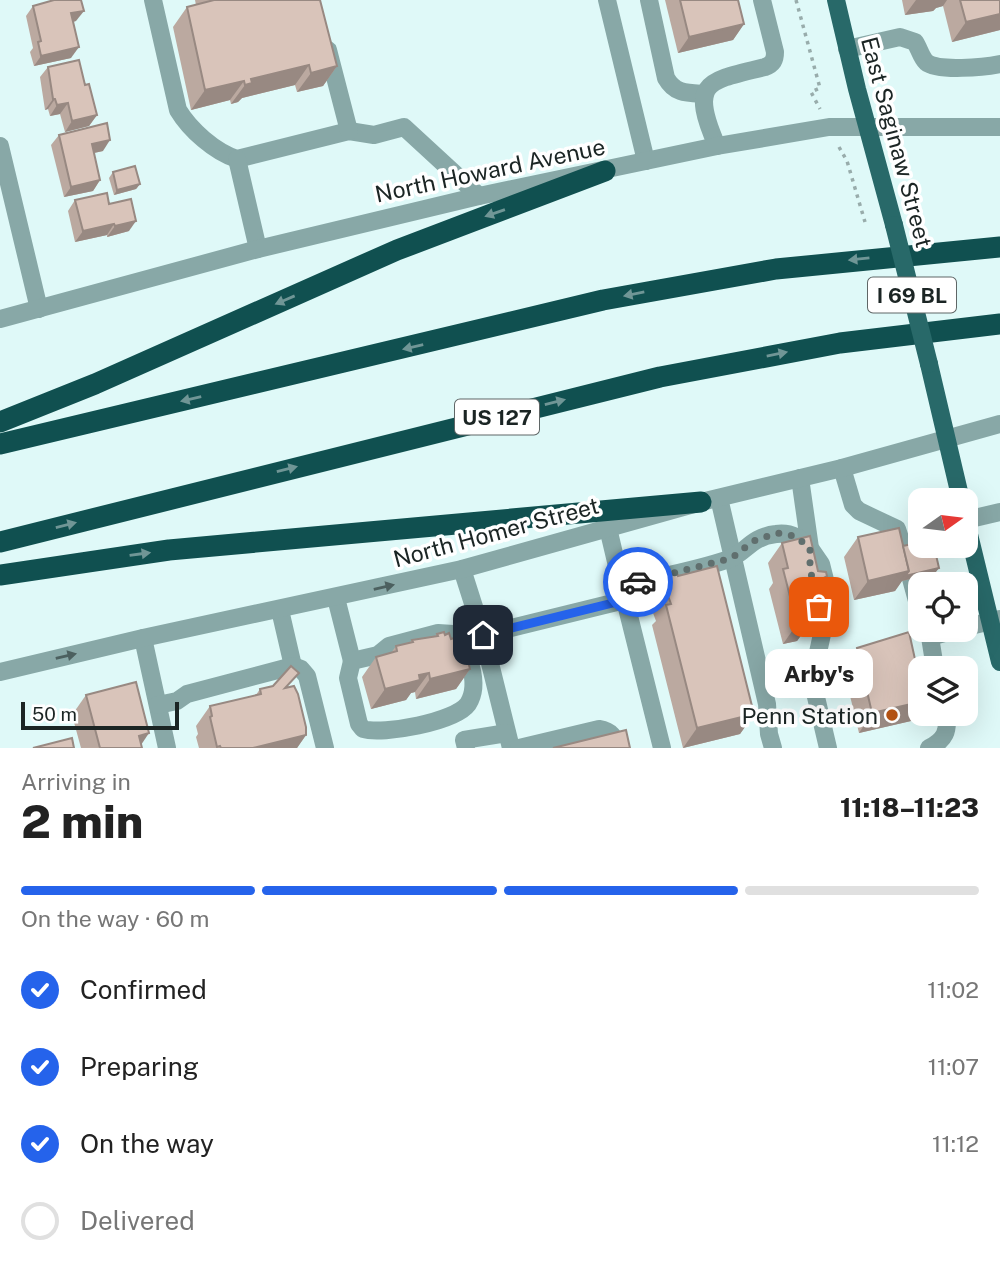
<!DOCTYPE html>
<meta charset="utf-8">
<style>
:root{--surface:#fff;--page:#f6f6f6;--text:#222;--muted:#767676;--line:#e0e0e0;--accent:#2563eb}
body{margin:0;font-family:"Public Sans",sans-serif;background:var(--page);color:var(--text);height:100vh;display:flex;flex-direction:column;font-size:26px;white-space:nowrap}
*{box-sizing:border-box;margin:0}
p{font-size:23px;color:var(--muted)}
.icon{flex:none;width:38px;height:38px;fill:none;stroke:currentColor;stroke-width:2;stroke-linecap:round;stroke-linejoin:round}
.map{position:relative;height:748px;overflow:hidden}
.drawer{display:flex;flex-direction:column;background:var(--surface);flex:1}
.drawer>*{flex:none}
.needle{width:46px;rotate:76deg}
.fabs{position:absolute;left:908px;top:488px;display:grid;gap:14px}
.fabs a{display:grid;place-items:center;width:70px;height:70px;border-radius:14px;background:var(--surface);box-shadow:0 7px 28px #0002;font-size:35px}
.scale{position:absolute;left:21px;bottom:18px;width:158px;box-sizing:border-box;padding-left:7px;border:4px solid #1b2524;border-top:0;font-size:19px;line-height:24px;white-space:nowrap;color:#1b2524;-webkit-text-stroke:5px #fff;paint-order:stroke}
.pin{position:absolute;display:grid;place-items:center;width:60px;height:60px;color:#fff;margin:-30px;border-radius:14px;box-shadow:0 4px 10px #0006}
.courier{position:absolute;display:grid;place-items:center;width:70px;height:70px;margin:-35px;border:5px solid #2563eb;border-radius:50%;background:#fff;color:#222;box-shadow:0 2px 9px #0007}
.bubble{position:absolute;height:49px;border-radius:14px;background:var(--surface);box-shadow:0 7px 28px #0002;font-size:23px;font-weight:800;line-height:49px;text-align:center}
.head em{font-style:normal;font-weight:800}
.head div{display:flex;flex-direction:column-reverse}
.head{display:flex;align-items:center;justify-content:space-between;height:119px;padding:0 21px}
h1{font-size:46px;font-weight:800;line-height:52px}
.bar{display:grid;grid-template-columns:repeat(4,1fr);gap:10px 7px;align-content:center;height:84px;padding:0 21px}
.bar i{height:9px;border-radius:5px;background:var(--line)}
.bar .active{background:var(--accent)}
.bar p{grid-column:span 4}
ol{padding:0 21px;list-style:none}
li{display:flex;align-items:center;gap:21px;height:77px}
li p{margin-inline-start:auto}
li .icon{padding:7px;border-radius:50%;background:var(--accent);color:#fff;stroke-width:4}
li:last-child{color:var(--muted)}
li i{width:38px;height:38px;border:4px solid var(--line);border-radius:50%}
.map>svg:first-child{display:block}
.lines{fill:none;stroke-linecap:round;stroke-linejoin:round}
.path{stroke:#98acab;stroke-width:3.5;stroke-dasharray:3.5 5;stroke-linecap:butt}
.minor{stroke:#88a8a7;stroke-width:18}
.major{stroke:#286969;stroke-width:18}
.highway{stroke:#105050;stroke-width:21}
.major-bridge{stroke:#286969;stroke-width:18}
.wall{fill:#bba9a0}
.shaded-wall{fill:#988982}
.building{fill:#d9c4ba;stroke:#988982;stroke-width:2}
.oneway{fill:#709696}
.oneway2{fill:#4c605f}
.done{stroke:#606f6e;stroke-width:7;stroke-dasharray:0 12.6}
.route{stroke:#2563eb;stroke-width:9}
.poi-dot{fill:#b55314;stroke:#fff;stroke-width:2.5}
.labels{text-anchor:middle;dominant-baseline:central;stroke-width:7;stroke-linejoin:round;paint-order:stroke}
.shield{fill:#fff;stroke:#5f6666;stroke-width:2}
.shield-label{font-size:21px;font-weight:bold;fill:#1b2524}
.street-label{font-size:23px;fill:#1b2524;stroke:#fff}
.poi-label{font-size:23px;fill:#1b2524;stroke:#fff;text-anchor:end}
</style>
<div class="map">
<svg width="1000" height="748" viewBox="0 0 1000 748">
<rect width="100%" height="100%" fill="#dff9f8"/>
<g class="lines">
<!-- path -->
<g class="path">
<path d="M796 0 820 88 811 92 820 109"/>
<path d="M839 147 847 161 865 222"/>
</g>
<!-- minor -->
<g class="minor">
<path d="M153 0 178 110C190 130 215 152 237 159L349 131 374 135 404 127 479 196"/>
<path d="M607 0 646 161"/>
<path d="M649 0 666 78C675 94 687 93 705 94"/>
<path d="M847 49 900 37 915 42C919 48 921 57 926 62 938 72 985 67 1000 64"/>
<path d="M328 50 349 131"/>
<path d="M0 146 39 309"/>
<path d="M717 146C689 82 706 81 765 67 773 64 775 60 775 52L762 0"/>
<path d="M237 159 258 249"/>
<path d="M0 319 258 249 479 196 717 146 829 127H1000"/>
<path d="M842 468 853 505 859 511 897 529 904 550"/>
<path d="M800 478 810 548 821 564 834 616"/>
<path d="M719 498 767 704 769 734 773 748"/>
<path d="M966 520 1000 512"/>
<path d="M462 569 483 635 625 600 608 528"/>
<path d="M911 579 920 612"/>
<path d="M621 586C657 577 695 571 729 559 746 553 750 537 776 534 790 532 801 538 810 548V557"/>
<path d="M336 598 352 661"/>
<path d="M817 598 824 625 812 680 828 748"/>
<path d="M625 600 662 748"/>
<path d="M280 610 293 666"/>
<path d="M966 627 1000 619"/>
<path d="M438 633 453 634C466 642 467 653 471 667 474 678 475 693 468 704 455 722 383 735 363 729L359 724 348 678 352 661 378 655 389 646Z"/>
<path d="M483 635 511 748"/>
<path d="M143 638 167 748"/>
<path d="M935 668 930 637 955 630"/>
<path d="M0 672 143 638 462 569 701 502 842 468 1000 424"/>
<path d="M158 705 177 701 187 694 293 666 301 669 307 676 325 748"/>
<path d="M466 748 464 740 507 733"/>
<path d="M519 748 599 729C611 731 615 737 618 748"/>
<path d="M929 748C945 740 949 731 946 714"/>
</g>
<!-- major -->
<g class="major">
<path d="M836 0 857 89 894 225"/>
<path d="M929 364 961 500"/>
<path d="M966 522 1000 662"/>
</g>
<!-- highway -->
<g class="highway">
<path d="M0 422 95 384 397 250 605 171"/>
<path d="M0 444 603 300 776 269 1000 247"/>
<path d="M0 542 660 377 840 343 1000 324"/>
<path d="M0 575 169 550 701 502"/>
</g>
<!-- major-bridge -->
<path class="major-bridge" d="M894 225 929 364"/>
</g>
<!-- wall -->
<g class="wall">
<path d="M195 0H320L337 66 323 86 297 92 295 85 242 98 238 102 231 104 230 100 191 110 173 27 187 7 196 5Z"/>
<path d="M665 0H738L744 24 733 40 678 53Z"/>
<path d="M902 0H1000V30L952 42 943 6 936 8 933 11 905 15Z"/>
<path d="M33 6 76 21 73 22 71 58 34 66 30 52 33 48 26 16Z"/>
<path d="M48 67 85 85 97 115 89 126 65 132 60 114 50 116 48 109 45 110 40 77Z"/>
<path d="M59 135 103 151 94 153 100 180 93 191 64 197 51 145Z"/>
<path d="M113 172 140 184 136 189 114 195 109 178Z"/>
<path d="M75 200 109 204 129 231 107 237V235L75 242 68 211Z"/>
<path d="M858 537 903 546 939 568 935 573 902 581 895 591 854 600 844 557Z"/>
<path d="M782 543 827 576 821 584 814 631 802 634 797 641 783 644 769 589 773 583 768 563Z"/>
<path d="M678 576 754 714 740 734 683 748 652 625 656 621 647 597 661 577Z"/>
<path d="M437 634 445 635 451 639 470 669 456 689 416 699 415 692 411 693 406 700 371 709 362 677 376 657 391 653 396 646 410 642 412 640 435 636Z"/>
<path d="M857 648 920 682V708L911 721 859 733 843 667Z"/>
<path d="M288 687 306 735 297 748H199L196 737 198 734 196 726 210 706 256 695 260 689Z"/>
<path d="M86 695 141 745 142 748H81L72 715Z"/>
</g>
<!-- shaded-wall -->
<g class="shaded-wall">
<path d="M916 0H947L943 6 936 8 933 11 905 15Z"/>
<path d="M84 11 76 21 64 24 71 13Z"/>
<path d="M1000 14V30L952 42 966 22Z"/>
<path d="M744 24 733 40 678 53 689 37Z"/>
<path d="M79 47 71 58 34 66 41 56Z"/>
<path d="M309 65 295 85 242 98 238 102 231 104 245 85 251 79Z"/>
<path d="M337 66 323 86 297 92 311 73Z"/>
<path d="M244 81 230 100 191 110 205 90Z"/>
<path d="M53 99H55L48 109 45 110Z"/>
<path d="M68 103 60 114 50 116 57 105Z"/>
<path d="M97 115 89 126 65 132 72 121Z"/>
<path d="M110 140 103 151 84 155 92 144Z"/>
<path d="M100 180 93 191 64 197 71 187Z"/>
<path d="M140 184 136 189 114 195 117 190Z"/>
<path d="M136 221 129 231 107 237 115 226Z"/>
<path d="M114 224 107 235 75 242 83 231Z"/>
<path d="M939 568 935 573 902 581 895 591 854 600 868 581 909 571Z"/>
<path d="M828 611 814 631 802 634 797 641 783 644 797 624 810 616Z"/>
<path d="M470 669 456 689 416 699 430 679Z"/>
<path d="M429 673 415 692 411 693 406 700 371 709 385 689 419 675Z"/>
<path d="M920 702V708L911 721 859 733 872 713Z"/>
<path d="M754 714 740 734 683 748 697 728Z"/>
<path d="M149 733 139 748V736Z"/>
<path d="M306 735 297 748H253Z"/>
</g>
<!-- building -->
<g class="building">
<path d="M54 0H81L84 11 71 13 79 47 41 56 38 42 41 41 33 6Z"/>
<path d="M214 0H320L337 66 311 73 309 65 251 79 252 83 245 85 244 81 205 90 187 7Z"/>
<path d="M680 0H738L744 24 689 37Z"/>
<path d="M960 0H1000V14L966 22Z"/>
<path d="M79 60 85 85 89 84 97 115 72 121 68 103 57 105 55 99H53L48 67Z"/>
<path d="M107 123 110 140 92 144 100 180 71 187 59 135Z"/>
<path d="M135 166 140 184 117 190 113 172Z"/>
<path d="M107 193 109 204 131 199 136 221 115 226 114 224 83 231 75 200Z"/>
<path d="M899 528 909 571 868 581 858 537Z"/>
<path d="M810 536 818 571 826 572 827 576 820 580 828 611 810 616 811 621 797 624 783 569 788 568 782 543Z"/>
<path d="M920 542V546H934L939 568 905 576 909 571 903 546Z"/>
<path d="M717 566 754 714 697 728 666 605 671 604 661 577 677 572 678 576Z"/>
<path d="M444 632 445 635 449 633 451 639 462 636 470 669 430 679 429 673 419 675 420 680 385 689 376 657 397 651 396 646 413 642 412 640 438 636 437 634Z"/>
<path d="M909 632 920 682V702L872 713 857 648Z"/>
<path d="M291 666 299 673 285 688 294 686 298 694 306 727V735L253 748H221L220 746 217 747 210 717 212 716 210 706 261 694 260 689 273 686Z"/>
<path d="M136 682 149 733 139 736 142 748H100L86 695Z"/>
<path d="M626 730 630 748H553Z"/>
<path d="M72 738 74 748H33Z"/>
</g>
<!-- one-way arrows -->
<defs><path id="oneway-solid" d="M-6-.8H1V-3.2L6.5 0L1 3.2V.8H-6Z" transform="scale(1.75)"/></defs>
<g class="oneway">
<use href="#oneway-solid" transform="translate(495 213) rotate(161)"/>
<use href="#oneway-solid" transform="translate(859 259) rotate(174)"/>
<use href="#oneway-solid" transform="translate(634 294) rotate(169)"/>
<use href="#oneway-solid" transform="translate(285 300) rotate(157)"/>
<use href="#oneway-solid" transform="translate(413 347) rotate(167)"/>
<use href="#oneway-solid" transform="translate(777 354) rotate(-11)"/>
<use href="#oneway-solid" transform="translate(191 399) rotate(167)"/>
<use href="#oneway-solid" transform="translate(555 402) rotate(-14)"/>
<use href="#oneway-solid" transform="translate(287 469) rotate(-14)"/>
<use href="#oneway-solid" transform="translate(66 525) rotate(-14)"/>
<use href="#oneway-solid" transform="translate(140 554) rotate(-8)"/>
</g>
<g class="oneway2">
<use href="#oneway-solid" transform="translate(384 587) rotate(-13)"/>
<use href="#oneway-solid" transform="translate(66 656) rotate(-13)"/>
</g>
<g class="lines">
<!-- done -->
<path class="done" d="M638 582 732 558 753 541 777 533 795 536 810 548V569L819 607"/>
<!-- route -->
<path class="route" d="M483 635 625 600 621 586 638 582"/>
</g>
<!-- markers -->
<circle class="poi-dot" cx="892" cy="715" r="7"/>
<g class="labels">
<!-- shield labels -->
<g class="shield">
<rect x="868" y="277.5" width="88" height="35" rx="5"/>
<rect x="455" y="399.5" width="84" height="35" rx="5"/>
</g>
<g class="shield-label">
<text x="912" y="295">I 69 BL</text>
<text x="497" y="417">US 127</text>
</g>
<!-- street labels -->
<g class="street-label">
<text transform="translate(897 142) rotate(75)">East Saginaw Street</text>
<text transform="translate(490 170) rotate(-12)">North Howard Avenue</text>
<text transform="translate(496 532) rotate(-15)">North Homer Street</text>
</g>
<!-- poi labels -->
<g class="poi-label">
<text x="878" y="715">Penn Station</text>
</g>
</g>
</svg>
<div class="fabs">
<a><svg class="needle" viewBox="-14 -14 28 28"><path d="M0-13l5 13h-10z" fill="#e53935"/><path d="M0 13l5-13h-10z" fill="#767676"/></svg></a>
<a><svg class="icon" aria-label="locate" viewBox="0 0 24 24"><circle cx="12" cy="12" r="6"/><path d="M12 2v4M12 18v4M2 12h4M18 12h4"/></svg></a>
<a><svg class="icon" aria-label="layers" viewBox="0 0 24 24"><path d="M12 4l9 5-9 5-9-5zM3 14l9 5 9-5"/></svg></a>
</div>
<div class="scale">50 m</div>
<div class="pin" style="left:819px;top:607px;background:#ea580c"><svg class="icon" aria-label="bag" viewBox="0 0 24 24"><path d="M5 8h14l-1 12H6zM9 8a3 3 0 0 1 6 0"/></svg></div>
<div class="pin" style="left:483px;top:635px;background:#1f2937"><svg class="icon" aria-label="home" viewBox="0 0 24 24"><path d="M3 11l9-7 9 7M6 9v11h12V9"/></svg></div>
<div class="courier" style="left:638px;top:582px"><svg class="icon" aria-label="car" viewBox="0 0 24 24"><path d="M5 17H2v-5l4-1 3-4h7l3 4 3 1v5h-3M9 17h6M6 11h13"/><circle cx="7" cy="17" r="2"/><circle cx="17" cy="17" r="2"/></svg></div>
<div class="bubble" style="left:765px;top:649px;width:108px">Arby's</div>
</div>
<section class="drawer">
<div class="head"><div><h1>2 min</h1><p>Arriving in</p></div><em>11:18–11:23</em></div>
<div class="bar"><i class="active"></i><i class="active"></i><i class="active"></i><i></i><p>On the way · 60 m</p></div>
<ol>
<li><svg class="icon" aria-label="check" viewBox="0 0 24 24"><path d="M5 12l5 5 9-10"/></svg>Confirmed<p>11:02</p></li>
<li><svg class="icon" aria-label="check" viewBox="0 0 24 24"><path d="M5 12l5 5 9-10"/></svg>Preparing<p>11:07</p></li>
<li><svg class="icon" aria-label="check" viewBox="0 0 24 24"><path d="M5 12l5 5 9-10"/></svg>On the way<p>11:12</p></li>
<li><i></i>Delivered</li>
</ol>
</section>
